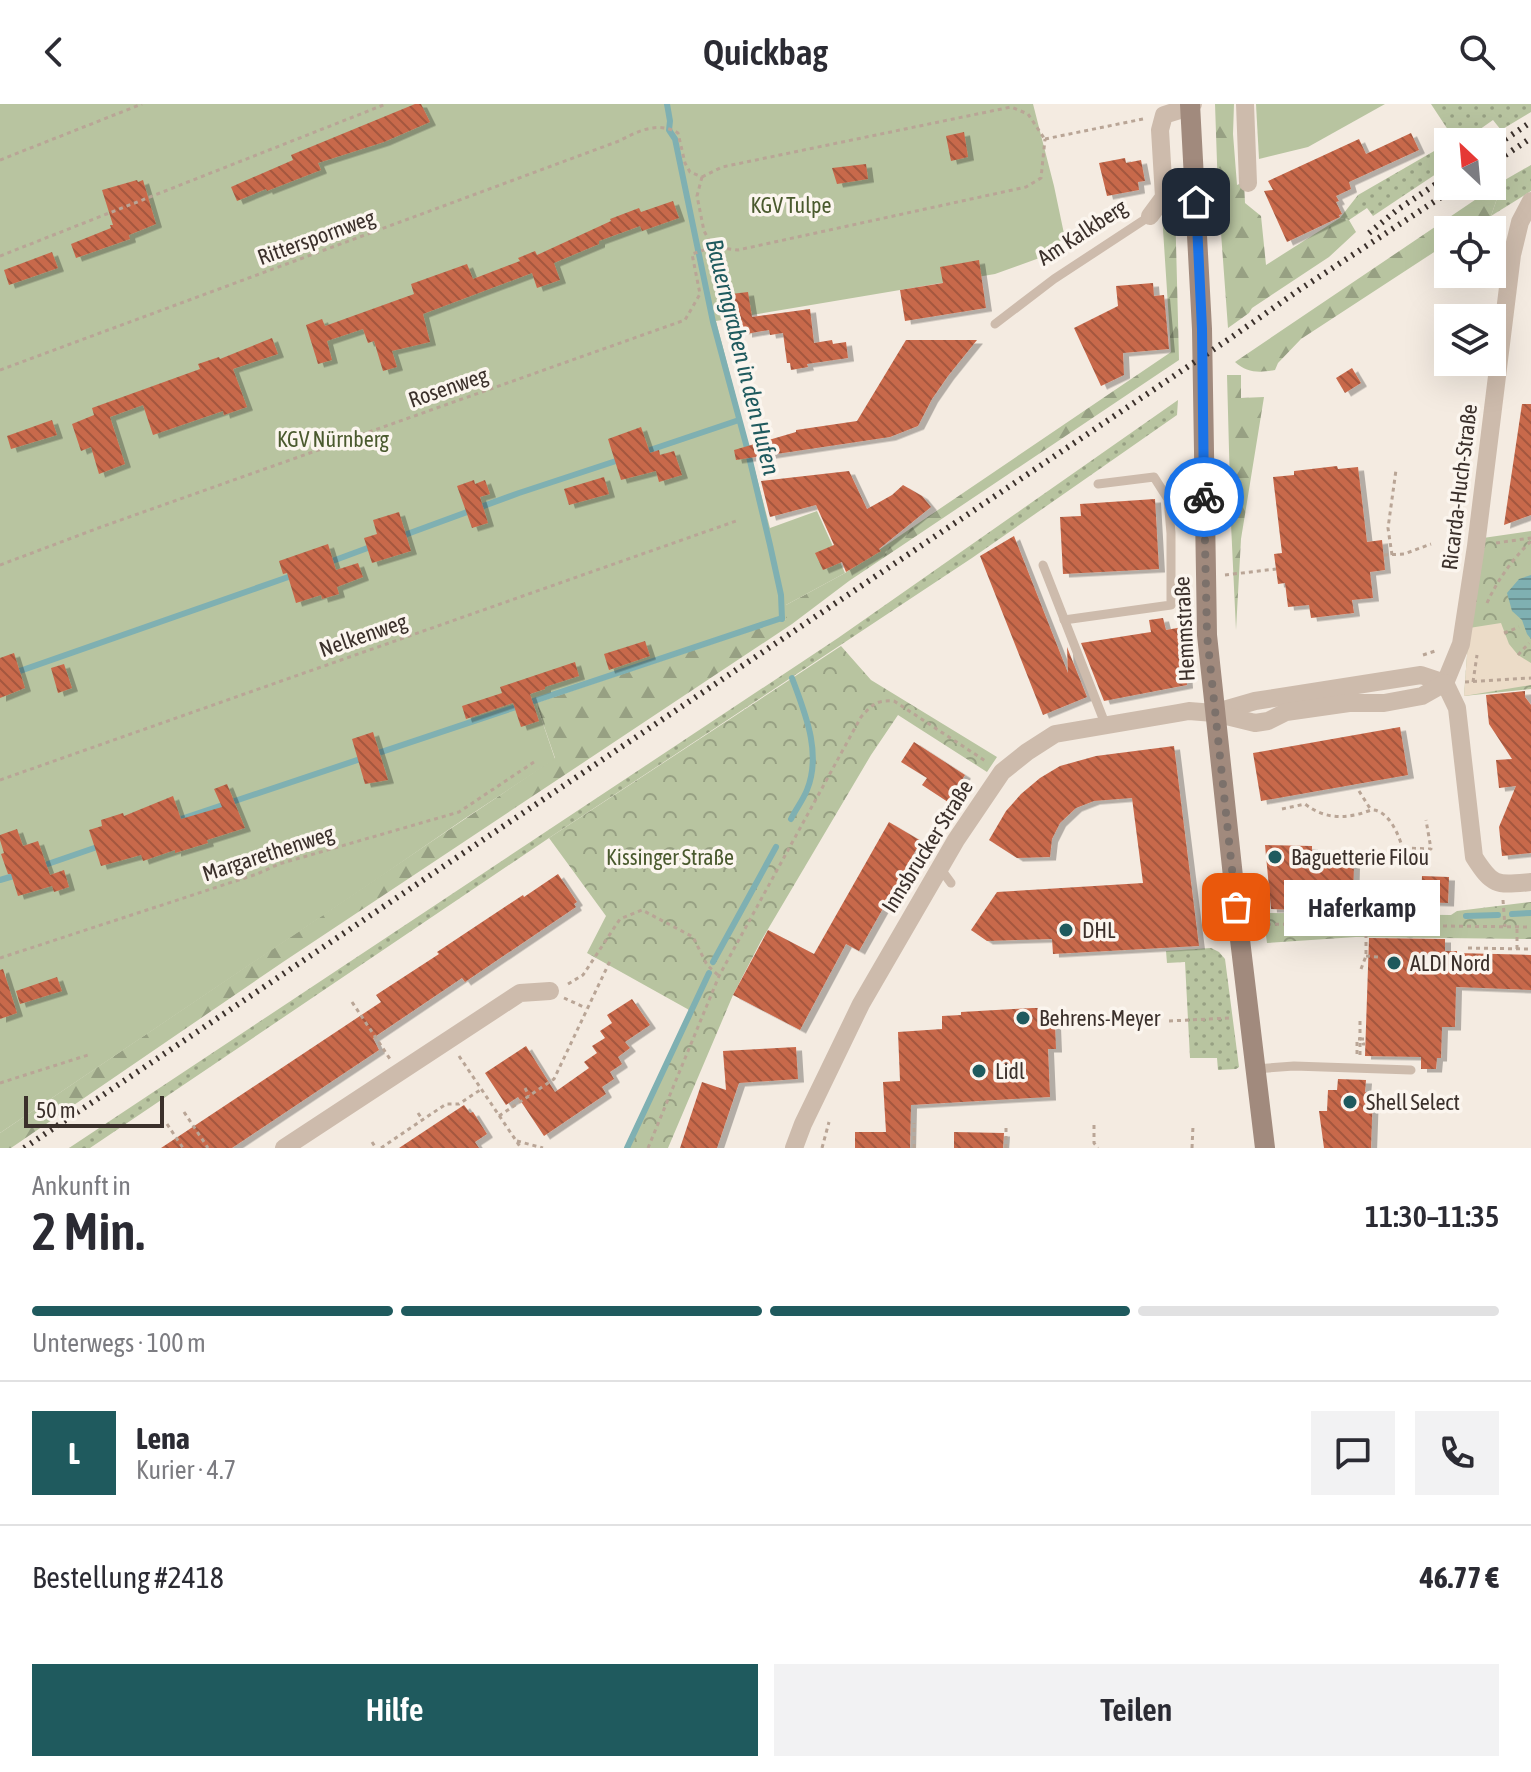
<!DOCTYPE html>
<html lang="de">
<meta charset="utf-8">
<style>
:root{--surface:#fff;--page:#f2f2f3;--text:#2b2b33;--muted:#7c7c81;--line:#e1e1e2;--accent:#1f5a5e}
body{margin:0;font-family:"Asap Condensed",sans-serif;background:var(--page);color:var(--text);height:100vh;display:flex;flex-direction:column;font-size:30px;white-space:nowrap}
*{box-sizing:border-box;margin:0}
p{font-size:26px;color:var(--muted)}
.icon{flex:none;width:44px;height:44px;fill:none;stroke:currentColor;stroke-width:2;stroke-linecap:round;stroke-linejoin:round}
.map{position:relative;height:1044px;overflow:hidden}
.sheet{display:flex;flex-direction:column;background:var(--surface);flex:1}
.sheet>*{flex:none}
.needle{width:52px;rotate:334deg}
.tools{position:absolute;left:1434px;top:24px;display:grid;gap:16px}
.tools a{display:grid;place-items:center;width:72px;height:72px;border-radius:0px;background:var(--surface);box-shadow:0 8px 32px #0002;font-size:40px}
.scale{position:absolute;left:24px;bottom:20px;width:140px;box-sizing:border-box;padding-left:8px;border:4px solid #3b302b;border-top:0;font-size:22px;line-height:28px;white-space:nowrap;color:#3b302b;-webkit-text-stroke:6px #fbf5ee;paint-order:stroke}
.pin{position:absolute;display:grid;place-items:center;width:68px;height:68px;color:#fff;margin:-34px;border-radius:16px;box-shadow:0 4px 12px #0006}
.courier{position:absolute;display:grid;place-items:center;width:80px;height:80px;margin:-40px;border:6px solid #1a73e8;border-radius:50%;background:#fff;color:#222;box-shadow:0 2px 10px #0007}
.bubble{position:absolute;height:56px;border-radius:0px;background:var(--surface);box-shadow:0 8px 32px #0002;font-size:26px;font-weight:600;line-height:56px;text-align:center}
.overview em{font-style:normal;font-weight:600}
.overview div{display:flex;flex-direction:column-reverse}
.overview{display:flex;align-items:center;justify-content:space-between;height:136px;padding:0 32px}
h1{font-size:52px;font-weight:600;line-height:60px}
.bar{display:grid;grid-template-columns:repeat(4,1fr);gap:12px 8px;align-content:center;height:96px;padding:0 32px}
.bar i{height:10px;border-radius:6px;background:var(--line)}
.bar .on{background:var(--accent)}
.bar p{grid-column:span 4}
.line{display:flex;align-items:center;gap:20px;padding:0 32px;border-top:2px solid var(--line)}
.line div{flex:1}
.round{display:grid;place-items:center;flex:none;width:84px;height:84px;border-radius:0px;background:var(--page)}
.button{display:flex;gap:16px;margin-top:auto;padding:16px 32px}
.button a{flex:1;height:92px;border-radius:0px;background:var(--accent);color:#fff;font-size:32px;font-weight:600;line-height:92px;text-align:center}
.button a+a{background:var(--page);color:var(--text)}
header{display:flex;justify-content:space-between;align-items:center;height:104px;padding:0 32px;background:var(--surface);font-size:36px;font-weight:600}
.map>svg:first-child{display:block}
.grass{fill:url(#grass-dots)}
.forest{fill:url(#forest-firs)}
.park{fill:url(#park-crowns)}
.garden{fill:#b8c4a0}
.plaza{fill:#ecdcc8}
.water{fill:url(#water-rules)}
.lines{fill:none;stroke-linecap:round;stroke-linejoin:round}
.stream{stroke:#7fb0b2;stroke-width:6}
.building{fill:url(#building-back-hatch);filter:url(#shadow)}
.path{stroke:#b9a596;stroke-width:3;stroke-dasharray:4 4;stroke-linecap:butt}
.lane{stroke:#cdbbac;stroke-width:9}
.street{stroke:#cdbbac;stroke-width:18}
.secondary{stroke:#a18a7d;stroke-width:20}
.rail{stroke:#3b302b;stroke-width:6;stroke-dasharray:2 6;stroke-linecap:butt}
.done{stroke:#7c716b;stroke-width:8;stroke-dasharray:0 14.4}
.route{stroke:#1a73e8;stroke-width:10}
.poi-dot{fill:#1f5a5e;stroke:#fbf5ee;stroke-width:3}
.labels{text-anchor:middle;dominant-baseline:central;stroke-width:7;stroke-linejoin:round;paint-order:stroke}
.park-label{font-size:22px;fill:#4a5a2e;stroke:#fbf5ee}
.street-label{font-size:22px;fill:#3b302b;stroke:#fbf5ee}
.poi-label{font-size:22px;fill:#3b302b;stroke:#fbf5ee;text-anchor:start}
.water-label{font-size:24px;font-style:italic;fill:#1f5a5e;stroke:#fbf5ee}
</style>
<header><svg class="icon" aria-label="back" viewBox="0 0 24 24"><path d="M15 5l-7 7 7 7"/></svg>Quickbag<svg class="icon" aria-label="search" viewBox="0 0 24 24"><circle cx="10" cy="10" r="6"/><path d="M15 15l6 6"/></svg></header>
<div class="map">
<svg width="1531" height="1044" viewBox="0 0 1531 1044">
<defs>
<pattern id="grass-dots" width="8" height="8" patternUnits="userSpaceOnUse" patternTransform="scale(2)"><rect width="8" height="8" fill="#b8c4a0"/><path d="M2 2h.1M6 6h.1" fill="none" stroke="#97a083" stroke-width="1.8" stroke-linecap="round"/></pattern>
<pattern id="forest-firs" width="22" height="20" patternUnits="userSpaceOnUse" patternTransform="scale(2)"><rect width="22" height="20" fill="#b8c4a0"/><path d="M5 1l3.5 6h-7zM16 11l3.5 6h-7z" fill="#97a083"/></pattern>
<pattern id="park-crowns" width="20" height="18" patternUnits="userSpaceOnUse" patternTransform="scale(2)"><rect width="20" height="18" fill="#b8c4a0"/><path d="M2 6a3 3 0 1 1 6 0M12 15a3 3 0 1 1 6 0" fill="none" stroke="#97a083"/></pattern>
<pattern id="water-rules" width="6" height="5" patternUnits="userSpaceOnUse" patternTransform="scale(2)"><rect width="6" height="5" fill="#7fb0b2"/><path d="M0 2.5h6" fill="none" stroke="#699091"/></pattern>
<pattern id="building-back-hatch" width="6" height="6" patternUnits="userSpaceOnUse" patternTransform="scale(2)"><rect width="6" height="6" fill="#c8694b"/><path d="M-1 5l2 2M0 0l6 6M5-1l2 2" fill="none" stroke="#a4573f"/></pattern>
<filter id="shadow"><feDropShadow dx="6" dy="3.5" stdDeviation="0" flood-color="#0004"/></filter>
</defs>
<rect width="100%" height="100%" fill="#f4ebe1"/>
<!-- grass -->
<g class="grass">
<path d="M1431 0H1531V8L1501 26 1493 16 1476 28 1483 38H1450L1454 35Z"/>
<path d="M1448 39V62L1373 112 1367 104 1349 116 1340 114 1358 91Z"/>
<path d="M1531 61V87L1491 112 1503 77Z"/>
<path d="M1178 296 1177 311 972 454 549 734 90 1044H69L838 534Z"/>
<path d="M1211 844 1219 848 1225 855 1239 963 1236 965 1218 966 1217 954H1190L1185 858 1167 859 1166 847Z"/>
</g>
<!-- forest -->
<g class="forest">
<path d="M1215 0H1234L1233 30 1237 81 1244 78 1245 99 1261 112 1266 161 1340 114 1349 116 1356 128 1329 153 1252 204 1249 209 1228 224 1218 88Z"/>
<path d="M1503 77 1491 112 1469 126H1448V139L1301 235 1278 259 1275 266C1259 269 1247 269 1235 258Z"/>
<path d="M1170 94 1175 100 1179 256 849 477 792 520 283 858 11 1044H0V1029L555 654 536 599 786 515V501L845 469 1171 248 1162 110Z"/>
<path d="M1227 271H1241V294L1264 293 1241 435 1236 526 1231 420Z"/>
</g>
<!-- park -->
<g class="park">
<path d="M1531 427V585L1464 592 1469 524 1483 434Z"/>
<path d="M841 542 871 576 997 653 987 668 898 611 871 651 761 837 733 891 668 1044H627L691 907 587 849 606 812 549 734Z"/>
<path d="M1531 798V835L1356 833 1267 839 1263 809 1451 811 1457 807Z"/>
</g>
<!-- garden -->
<g class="garden">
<path d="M0 0H1033L1054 82 1067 144 995 170 716 217 770 424 817 407 845 469 786 501V515L536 599 555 655 464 715 383 771 0 1029Z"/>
<path d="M1256 0H1385L1308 43 1259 55Z"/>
</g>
<!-- plaza -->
<path class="plaza" d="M1501 519 1509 540 1518 551 1531 559V581L1464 592 1469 524Z"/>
<!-- water -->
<path class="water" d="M1531 471V535L1527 530 1522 516 1512 507 1507 489 1519 475Z"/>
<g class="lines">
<!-- stream -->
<g class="stream">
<path d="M667 0 670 17 669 26 675 35 713 218 746 340 770 441 781 491 782 515"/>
<path d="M644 348 739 316"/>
<path d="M399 433 519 389 622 355"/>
<path d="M327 459 373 442"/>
<path d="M0 574 294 471"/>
<path d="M791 715C796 705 803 696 807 686 822 649 805 609 792 574"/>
<path d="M175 717 782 514"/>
<path d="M39 763 100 742"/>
<path d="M0 776 17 771"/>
<path d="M1512 810 1531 809"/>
<path d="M1466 812 1498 811"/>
<path d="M713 858 776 743"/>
<path d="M627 1044 709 869"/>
</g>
</g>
<!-- building -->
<g class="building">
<path d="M415 0H421L430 18 384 38 318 59 321 66 267 87 266 85 237 97 231 83 293 56 291 51Z"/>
<path d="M964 28 968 53 951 57 946 32Z"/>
<path d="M1411 29 1419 46 1349 78 1351 85 1336 92 1339 97 1336 98 1342 110 1339 111 1340 113 1287 138 1264 87 1273 86 1268 77 1359 35 1366 50Z"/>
<path d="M1125 54 1126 59 1141 56 1145 77 1138 78 1139 86 1107 92 1099 59Z"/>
<path d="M866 60 868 75 837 80 832 64Z"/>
<path d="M137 76 138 78 143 76 156 120 129 131 130 135 76 154 71 140 111 124 110 121H113L102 86Z"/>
<path d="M673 97 679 114 642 127 640 122 599 137V140L554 159 560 176 537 184 532 169 423 210 430 238 392 247 397 263 383 267 374 237 368 239 363 225 327 237 332 256 318 260 306 221 322 215 325 222 414 190 411 180 467 160 473 175 520 157 518 154 535 147 537 151 611 117 610 115 639 104 641 108Z"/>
<path d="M52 148 58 164 9 181 4 166Z"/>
<path d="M979 156 986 204 905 217 900 186 943 179 940 163Z"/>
<path d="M1153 179 1154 192 1164 191 1169 245 1123 249 1124 271 1101 282 1074 224 1118 202 1116 182Z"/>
<path d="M748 188 752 213 810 205 814 239 832 236 833 240 846 238 848 254 807 260 808 263 791 266 790 259H787L783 229 770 231 769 226 746 230V226L737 228 731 190Z"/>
<path d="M272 234 278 250 233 265 247 303 224 311 223 307 153 331 143 301 110 313 125 360 99 370 91 343 81 347 72 320 94 311 92 304 200 265 198 260 219 253 220 255Z"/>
<path d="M906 236H977L948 272 932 295 918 322 890 333 736 356 734 346 796 328V326L857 317Z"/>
<path d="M1352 264 1361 279 1345 289 1336 274Z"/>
<path d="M1522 300H1531V411L1504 421Z"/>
<path d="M52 316 57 331 11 345 7 332Z"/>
<path d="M641 323 650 349 659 346 660 351 674 347 682 371 659 378 656 367 621 376 608 335Z"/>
<path d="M1337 362 1338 365 1358 363 1367 438 1382 436 1385 466 1370 468 1373 494 1352 496 1354 509 1311 514 1309 501 1288 503 1285 479 1278 480 1274 450 1282 449 1273 373 1294 371V367Z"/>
<path d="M849 367 867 405 892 391 903 381 922 392 931 403 879 445 881 447 846 468 842 458 823 466 815 449 834 441 816 401 770 413 761 377Z"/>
<path d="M604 373 609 390 569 401 564 385Z"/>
<path d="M474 376 475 380 485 376 490 390 480 393 488 419 472 424 457 382Z"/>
<path d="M1155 395 1159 465 1063 470 1060 413 1081 412 1080 400Z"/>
<path d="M399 408 411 447 372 459 364 434 377 430 373 416Z"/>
<path d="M1014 432 1068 569 1067 543 1087 593 1043 611 980 452Z"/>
<path d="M328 440 336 466 358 459 363 473 337 483 339 490 322 495 321 491 296 499 287 469 283 470 279 457Z"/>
<path d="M1163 514 1166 526 1183 523 1187 581 1104 597 1081 539 1151 528 1149 516Z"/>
<path d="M645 537 650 552 609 566 604 550Z"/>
<path d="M14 549 25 584 0 594V554Z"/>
<path d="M575 558 579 572 545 583V585L530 590 539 617 521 623 513 599 466 615 462 602 502 589 500 583Z"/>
<path d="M64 560 72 584 58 589 51 564Z"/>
<path d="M1525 587V593L1531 601V749L1502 752 1499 723 1516 682 1499 684 1496 656 1512 655 1489 620 1486 591Z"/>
<path d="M1400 623 1408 671 1261 697 1253 649Z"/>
<path d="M373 628 388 676 365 680 352 635Z"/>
<path d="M914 638 965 671 948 698 922 681 927 674 901 658Z"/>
<path d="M1174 642 1199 842 1053 850 1052 835 987 837 971 826 997 788 1143 779 1132 694 1094 697 1076 704 1060 719 1052 735 1050 753 1017 754 989 736 1006 707 1021 690 1040 674 1060 662 1096 652Z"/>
<path d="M227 680 245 724 207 736 208 739 175 749V746L143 757 141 751 101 762 89 726 102 722 101 716 123 709 124 712 173 692 181 715 222 703 214 685Z"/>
<path d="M889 718 921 737 859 847 846 840 800 926 733 891 768 826 814 850Z"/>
<path d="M17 725 23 742 38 737 50 771 64 766 69 783 54 788 52 782 18 792 11 770H8L1 750 4 749 0 736V731Z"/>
<path d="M1265 741 1312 742V759L1354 760 1353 798 1297 795V806L1271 805Z"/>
<path d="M558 770 577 798 574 800 576 803 465 878 462 874 373 934 379 946 232 1044H161L381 898 376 891 439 850 437 848 523 791 524 793Z"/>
<path d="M1422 772 1449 773 1448 799 1421 798Z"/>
<path d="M1369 834 1445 835V847H1457V849L1531 851V886L1456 883 1455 923H1442L1441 954H1437L1436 965H1421V953L1365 952Z"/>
<path d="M3 865 17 909 0 915V866Z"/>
<path d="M57 873 62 887 20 900 16 887Z"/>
<path d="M632 895 650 921 625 938 630 944 618 953 622 960 610 968 614 975 602 983 606 990 544 1032 518 993 506 1001 485 969 526 942 555 988 589 964 584 958 597 949 592 942 605 934 600 927 612 919 607 911Z"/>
<path d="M1033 904H1046L1047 921 1055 920 1056 945H1048L1050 993 911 1001 910 1044H855V1028H886L883 978 900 977 898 928 942 925V912L961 911V908Z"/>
<path d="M796 943 798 975 739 979 717 1044H680L702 978 726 986 723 947Z"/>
<path d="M1338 975 1366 976 1365 988H1373L1371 1044H1324L1319 1007H1327L1328 986H1337Z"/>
<path d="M464 1001 470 1009 473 1008 487 1030 475 1038 479 1044H399Z"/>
<path d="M954 1028 1004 1029 1003 1044H954Z"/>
</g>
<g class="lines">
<!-- path -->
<g class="path">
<path d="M1045 35 1143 15"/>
<path d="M0 56 142 0"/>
<path d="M702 73 697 92 704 127 713 143 738 146 1026 83 1041 74 1045 35"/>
<path d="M702 73 722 63 1011 3 1028 10 1044 34"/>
<path d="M0 152 386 0"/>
<path d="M0 266 619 37C638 27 658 17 678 29L685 59 690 68 702 73"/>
<path d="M1496 439 1531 434"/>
<path d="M1384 451 1404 450 1431 440"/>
<path d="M1392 451 1388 424 1396 366"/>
<path d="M0 461 101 423 685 216 700 190 692 150 713 143"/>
<path d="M1225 471 1276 465"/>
<path d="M1487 499C1498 475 1512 456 1531 437"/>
<path d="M1504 529 1519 523"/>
<path d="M1423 551 1438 546"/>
<path d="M1518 551 1529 539"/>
<path d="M1465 578 1531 574"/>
<path d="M1473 578 1477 551"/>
<path d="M0 676 736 417"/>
<path d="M1359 687 1371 706"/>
<path d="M1282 705 1305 700C1322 713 1339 715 1359 710 1361 710 1370 706 1372 706 1393 706 1405 746 1406 762"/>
<path d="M1404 744 1431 745 1426 716"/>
<path d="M1503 796 1505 823"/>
<path d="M1259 820 1531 823"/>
<path d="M1517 825V845"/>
<path d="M1468 844 1531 845"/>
<path d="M1366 852 1378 853"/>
<path d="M0 854 257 770 279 760 459 708 537 656"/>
<path d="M1361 865 1366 852V821"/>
<path d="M568 880 583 871 620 815 642 806 693 833 707 861 719 872"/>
<path d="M564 894 586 904"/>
<path d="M352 898 390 955"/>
<path d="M1169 917 1229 914"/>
<path d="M1360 935H1364L1363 940H1365"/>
<path d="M1357 950V935H1360V913"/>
<path d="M1360 951V935"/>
<path d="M459 952 521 1044"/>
<path d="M0 979 88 951"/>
<path d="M525 984 529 992"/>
<path d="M184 1008 208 1044"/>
<path d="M418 1009 423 1016"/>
<path d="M499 1012 554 975 610 857"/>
<path d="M167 1020 183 1044"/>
<path d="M1094 1021V1039L1098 1044"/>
<path d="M517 1037 543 1044"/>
<path d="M372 1038 376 1044"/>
<path d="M381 1044 446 1000H459L480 986"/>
<path d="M648 1044 719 872 861 613C873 600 876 596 894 597L987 658"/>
<path d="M822 1044 829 1018"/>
<path d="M914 1044V1019"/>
<path d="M1006 1044V1020"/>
<path d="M1192 1044 1193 1022"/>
</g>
<!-- lane -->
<g class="lane">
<path d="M995 220 1054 175 1150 112"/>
<path d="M1043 461 1106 622"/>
<path d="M1064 516 1171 501V429L1168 395 1154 373 1098 380"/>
<path d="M940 764 951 779"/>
<path d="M1255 965 1294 962 1411 966"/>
</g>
<!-- street -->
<g class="street">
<path d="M1245 0 1248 79"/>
<path d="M1150 112 1164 93 1160 26 1164 11 1190 3 1193 0"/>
<path d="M1445 579 1461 540 1476 442 1512 151 1520 118 1531 97"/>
<path d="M1217 608 1255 597 1421 571 1445 579 1457 604 1474 753C1493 783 1497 781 1531 778"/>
<path d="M284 1044 520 889 550 887"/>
<path d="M794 1044 803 1020 861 900 956 736 1002 668 1027 648 1055 630 1178 609 1189 607 1214 609 1255 619 1268 617 1286 608 1349 599H1384L1422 592 1445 579"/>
</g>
<!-- secondary -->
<path class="secondary" d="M1190 0 1202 225 1207 531 1238 819 1265 1044"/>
<!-- rail -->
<g class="rail">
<path d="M1492 44 1531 18"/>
<path d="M1492 60 1531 34"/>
<path d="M1369 129 1397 106 1448 72"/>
<path d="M24 1044 1229 235 1299 186 1458 82"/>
</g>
</g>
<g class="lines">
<!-- done -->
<path class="done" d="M1204 393 1207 531 1236 803"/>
<!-- route -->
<path class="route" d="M1196 98 1202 225 1204 393"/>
</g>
<!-- markers -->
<g class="poi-dot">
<circle cx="1275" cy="753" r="8"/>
<circle cx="1066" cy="826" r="8"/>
<circle cx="1394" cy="859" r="8"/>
<circle cx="1023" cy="914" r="8"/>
<circle cx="979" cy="967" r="8"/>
<circle cx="1350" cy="998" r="8"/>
</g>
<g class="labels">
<!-- park labels -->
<g class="park-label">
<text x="791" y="101">KGV Tulpe</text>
<text x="333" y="335">KGV Nürnberg</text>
<text x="670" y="753">Kissinger Straße</text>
</g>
<!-- street labels -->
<g class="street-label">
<text transform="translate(1082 128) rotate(-33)">Am Kalkberg</text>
<text transform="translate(316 133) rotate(-20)">Ritterspornweg</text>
<text transform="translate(448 283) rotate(-19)">Rosenweg</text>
<text transform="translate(1459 383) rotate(-83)">Ricarda-Huch-Straße</text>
<text transform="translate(1184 525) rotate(-93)">Hemmstraße</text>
<text transform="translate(363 531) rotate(-19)">Nelkenweg</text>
<text transform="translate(927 742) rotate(-58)">Innsbrucker Straße</text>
<text transform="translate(268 749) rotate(-18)">Margarethenweg</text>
</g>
<!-- poi labels -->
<g class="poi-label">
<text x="1291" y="753">Baguetterie Filou</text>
<text x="1082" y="826">DHL</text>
<text x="1410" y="859">ALDI Nord</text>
<text x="1039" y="914">Behrens-Meyer</text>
<text x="995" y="967">Lidl</text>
<text x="1366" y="998">Shell Select</text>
</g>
<!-- water labels -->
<g class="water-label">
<text transform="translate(743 253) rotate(76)">Bauerngraben in den Hufen</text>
</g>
</g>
</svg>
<div class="tools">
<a><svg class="needle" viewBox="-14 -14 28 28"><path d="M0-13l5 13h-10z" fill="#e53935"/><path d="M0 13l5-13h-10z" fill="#7c7c81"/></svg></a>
<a><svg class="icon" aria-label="locate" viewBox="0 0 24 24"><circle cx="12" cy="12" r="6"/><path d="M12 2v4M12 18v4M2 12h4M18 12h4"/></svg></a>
<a><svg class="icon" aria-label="layers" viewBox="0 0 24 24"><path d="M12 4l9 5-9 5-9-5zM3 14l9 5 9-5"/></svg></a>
</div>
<div class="scale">50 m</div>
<div class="pin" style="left:1236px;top:803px;background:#ea580c"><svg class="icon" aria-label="bag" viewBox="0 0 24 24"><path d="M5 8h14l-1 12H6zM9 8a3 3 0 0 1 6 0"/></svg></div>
<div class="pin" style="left:1196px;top:98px;background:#1f2937"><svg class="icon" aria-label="home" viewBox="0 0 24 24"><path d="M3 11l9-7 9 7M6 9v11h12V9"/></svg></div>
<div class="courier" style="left:1204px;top:393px"><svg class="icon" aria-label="bike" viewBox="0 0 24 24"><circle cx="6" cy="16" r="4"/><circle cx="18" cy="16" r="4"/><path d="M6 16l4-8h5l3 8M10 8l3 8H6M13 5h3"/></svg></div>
<div class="bubble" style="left:1284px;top:776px;width:156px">Haferkamp</div>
</div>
<section class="sheet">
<div class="overview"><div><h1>2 Min.</h1><p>Ankunft in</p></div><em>11:30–11:35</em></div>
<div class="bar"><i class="on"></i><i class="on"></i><i class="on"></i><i></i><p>Unterwegs · 100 m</p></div>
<div class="line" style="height:144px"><b class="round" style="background:var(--accent);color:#fff">L</b><div><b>Lena</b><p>Kurier · 4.7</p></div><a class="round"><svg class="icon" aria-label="chat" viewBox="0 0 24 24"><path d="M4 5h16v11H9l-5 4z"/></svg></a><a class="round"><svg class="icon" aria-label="phone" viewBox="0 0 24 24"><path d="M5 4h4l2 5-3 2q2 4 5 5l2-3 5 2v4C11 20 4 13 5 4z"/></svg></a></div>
<div class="line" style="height:104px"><div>Bestellung #2418</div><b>46.77 €</b></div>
<div class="button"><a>Hilfe</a><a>Teilen</a></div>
</section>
